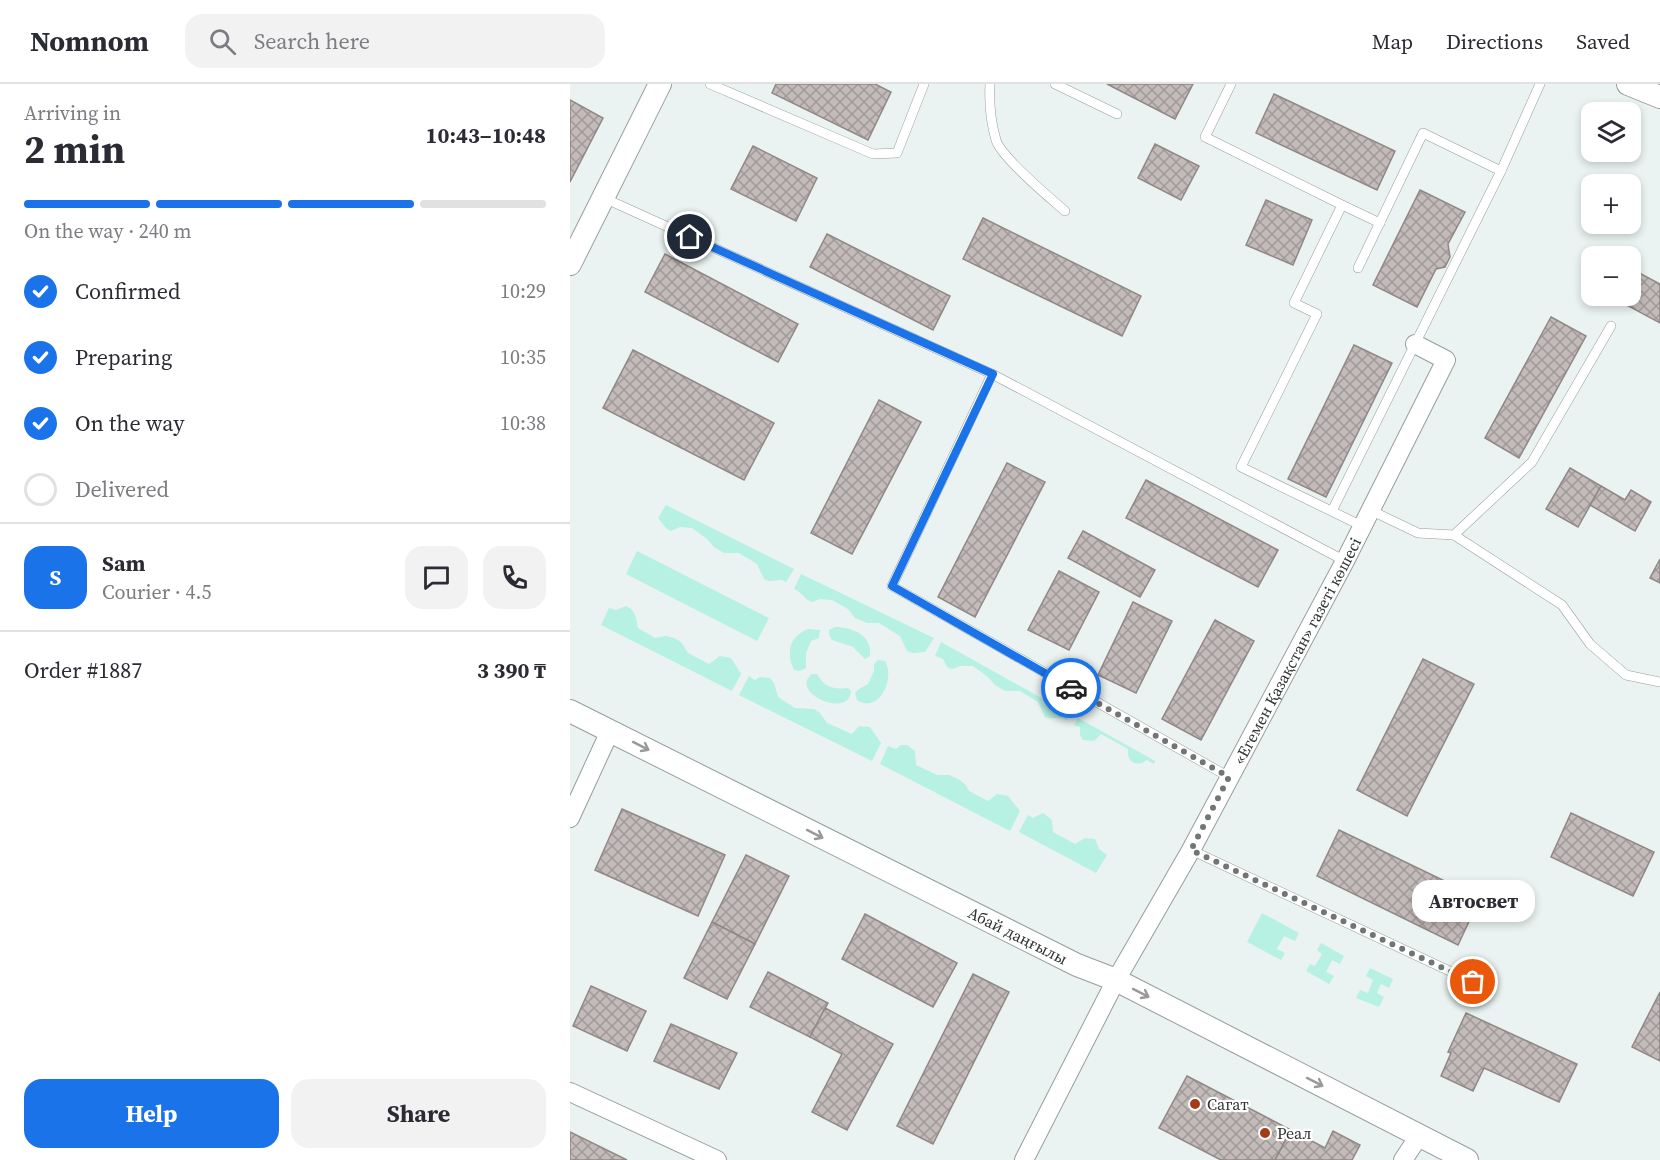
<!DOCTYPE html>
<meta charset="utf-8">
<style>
:root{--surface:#fff;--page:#f2f2f3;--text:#2b2b33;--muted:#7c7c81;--line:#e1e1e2;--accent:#1a73e8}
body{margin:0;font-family:"Source Serif 4",serif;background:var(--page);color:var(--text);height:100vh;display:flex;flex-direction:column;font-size:22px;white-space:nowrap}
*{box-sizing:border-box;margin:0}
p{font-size:20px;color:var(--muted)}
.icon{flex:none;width:33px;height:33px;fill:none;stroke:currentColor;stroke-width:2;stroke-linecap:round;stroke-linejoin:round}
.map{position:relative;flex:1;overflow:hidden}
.drawer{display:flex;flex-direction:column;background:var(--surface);width:570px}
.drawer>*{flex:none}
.controls{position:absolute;left:1011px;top:18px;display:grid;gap:12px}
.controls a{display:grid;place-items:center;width:60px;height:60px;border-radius:12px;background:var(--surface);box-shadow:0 3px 9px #0003;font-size:30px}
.pin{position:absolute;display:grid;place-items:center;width:51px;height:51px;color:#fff;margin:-26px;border:3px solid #fff;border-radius:50%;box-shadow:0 2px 6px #0007}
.courier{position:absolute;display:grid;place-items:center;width:60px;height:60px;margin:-30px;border:4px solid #1a73e8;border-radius:50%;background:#fff;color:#222;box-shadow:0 2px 8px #0007}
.bubble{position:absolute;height:42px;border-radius:18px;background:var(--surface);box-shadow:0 3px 9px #0003;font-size:20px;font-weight:700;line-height:42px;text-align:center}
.headline em{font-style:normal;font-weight:700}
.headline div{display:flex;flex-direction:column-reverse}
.headline{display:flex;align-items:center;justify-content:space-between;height:102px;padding:0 24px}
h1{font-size:39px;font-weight:700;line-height:45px}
.bar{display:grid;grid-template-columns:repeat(4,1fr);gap:9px 6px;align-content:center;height:72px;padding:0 24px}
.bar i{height:8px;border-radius:4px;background:var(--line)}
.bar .current{background:var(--accent)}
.bar p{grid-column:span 4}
.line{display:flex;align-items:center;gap:15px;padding:0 24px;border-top:2px solid var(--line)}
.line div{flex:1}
.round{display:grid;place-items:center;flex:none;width:63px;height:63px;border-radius:18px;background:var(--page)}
ol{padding:0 24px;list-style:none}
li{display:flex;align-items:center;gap:18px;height:66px}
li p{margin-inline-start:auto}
li .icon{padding:6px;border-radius:50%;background:var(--accent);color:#fff;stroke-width:4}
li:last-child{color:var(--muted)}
li i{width:33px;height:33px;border:3px solid var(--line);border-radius:50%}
.action{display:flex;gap:12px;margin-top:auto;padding:12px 24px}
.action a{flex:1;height:69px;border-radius:18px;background:var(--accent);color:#fff;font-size:24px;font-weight:700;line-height:69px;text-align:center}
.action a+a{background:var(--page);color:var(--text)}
header{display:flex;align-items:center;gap:36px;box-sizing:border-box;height:84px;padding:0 30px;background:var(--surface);border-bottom:2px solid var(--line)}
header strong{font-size:28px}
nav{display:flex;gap:33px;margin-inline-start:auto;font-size:21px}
.search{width:420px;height:54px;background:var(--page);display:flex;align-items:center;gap:15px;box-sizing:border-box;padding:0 21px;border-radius:18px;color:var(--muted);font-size:22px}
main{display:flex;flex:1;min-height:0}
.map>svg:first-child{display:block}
.green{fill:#b6f1e3}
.building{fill:url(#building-cross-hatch);stroke:#8f8885;stroke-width:1.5}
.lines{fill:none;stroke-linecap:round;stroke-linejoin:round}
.service-casing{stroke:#979e9c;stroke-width:10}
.minor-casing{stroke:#979e9c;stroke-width:20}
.tertiary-casing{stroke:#979e9c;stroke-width:24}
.service{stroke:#fff;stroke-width:9}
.minor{stroke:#fff;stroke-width:18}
.tertiary{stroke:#fff;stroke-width:22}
.oneway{stroke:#989998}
.done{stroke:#717675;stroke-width:6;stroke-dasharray:0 10.8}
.route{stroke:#1a73e8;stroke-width:8}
.poi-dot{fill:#a33c19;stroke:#fff;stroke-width:2}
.labels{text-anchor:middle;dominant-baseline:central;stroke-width:4.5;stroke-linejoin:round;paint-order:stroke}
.street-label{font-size:16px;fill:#303332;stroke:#fff}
.poi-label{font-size:16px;fill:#303332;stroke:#fff;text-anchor:start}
</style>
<header>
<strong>Nomnom</strong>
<div class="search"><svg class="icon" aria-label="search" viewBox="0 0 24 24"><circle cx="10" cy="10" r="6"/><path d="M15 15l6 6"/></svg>Search here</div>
<nav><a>Map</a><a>Directions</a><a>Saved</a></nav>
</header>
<main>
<section class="drawer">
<div class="headline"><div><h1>2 min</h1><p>Arriving in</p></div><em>10:43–10:48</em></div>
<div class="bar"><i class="current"></i><i class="current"></i><i class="current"></i><i></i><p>On the way · 240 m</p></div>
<ol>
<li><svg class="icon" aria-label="check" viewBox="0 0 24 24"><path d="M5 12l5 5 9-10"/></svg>Confirmed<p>10:29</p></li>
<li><svg class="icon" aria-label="check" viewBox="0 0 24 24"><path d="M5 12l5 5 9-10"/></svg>Preparing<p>10:35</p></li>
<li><svg class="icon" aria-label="check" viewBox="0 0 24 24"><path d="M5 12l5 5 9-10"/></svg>On the way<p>10:38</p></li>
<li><i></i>Delivered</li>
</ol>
<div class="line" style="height:108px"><b class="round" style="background:var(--accent);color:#fff">S</b><div><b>Sam</b><p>Courier · 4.5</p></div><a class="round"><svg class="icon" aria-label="chat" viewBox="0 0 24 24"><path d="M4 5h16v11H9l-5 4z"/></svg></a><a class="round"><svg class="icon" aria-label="phone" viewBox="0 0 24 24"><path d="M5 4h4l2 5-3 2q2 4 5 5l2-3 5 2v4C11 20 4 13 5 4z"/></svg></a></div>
<div class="line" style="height:78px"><div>Order #1887</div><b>3 390 ₸</b></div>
<div class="action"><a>Help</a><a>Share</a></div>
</section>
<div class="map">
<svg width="1090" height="1076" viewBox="0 0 1090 1076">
<defs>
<pattern id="building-cross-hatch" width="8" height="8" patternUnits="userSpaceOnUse" patternTransform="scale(1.5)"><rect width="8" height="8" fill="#c3bbb9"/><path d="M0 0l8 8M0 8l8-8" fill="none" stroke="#9f9997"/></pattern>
</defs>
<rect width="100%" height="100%" fill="#eaf3f1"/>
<!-- green -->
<g class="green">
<path d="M96 421 224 485 216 498 212 496 199 497 194 495 187 480 169 469H154L144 463 137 455 122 444 110 443 101 447 96 444 88 434Z"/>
<path d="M67 467 199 534 187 557 56 490Z"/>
<path d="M231 490 364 554 355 568 343 569 337 567 330 552 309 539H297L285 534 278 525 262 516 250 515 242 518C234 515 232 508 224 505Z"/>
<path d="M56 522C66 526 66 534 68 544L85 554 96 552 104 554 111 558 118 569 139 580 150 572 161 574 171 590 162 607 31 541 39 524 46 526Z"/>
<path d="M265 543C283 543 303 552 300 572L295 575 283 563 262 556 259 551V546Z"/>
<path d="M238 545 250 546 249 554 241 557 236 569V584L230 587 224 586C216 568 219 553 238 545Z"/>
<path d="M371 558 500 630 497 636C490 632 482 636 475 633L468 618 450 607H435L425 601 418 593 403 582H391L382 585 377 583 373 575 365 572Z"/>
<path d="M308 576 315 577C326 595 308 631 287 616L285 609 289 605 298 600 304 587V580Z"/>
<path d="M242 590H247C254 603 264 606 278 604L281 607C279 636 218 608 242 590Z"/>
<path d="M179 592 185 596 190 593 200 594 204 599 208 613 225 624 244 625 250 629 257 639 282 650 289 642 300 643 311 659 302 677 169 611Z"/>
<path d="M508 634 578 673 585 677 584 680 577 676C567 684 556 678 558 665L531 650 524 657 513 656 510 651V643L504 641Z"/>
<path d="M331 661H337L345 667 346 681 367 691H379L388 695 395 700 399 707 418 717 427 710 438 712 450 727 440 747 310 680 318 662 326 665Z"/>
<path d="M473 729 482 736 483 748 505 760 515 754 525 755 529 765 537 771 526 789 449 748 458 731 463 734Z"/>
<path d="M692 829 729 849 725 857 714 852 707 865 715 869 711 876 677 858Z"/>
<path d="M751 859 774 872 770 880 762 876 756 888 764 892 759 900 736 887 740 880 745 882 752 870 747 866Z"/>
<path d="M800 884 823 895 819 904 811 900 807 909 814 913 809 923 786 914 790 906 798 909 803 896 796 892Z"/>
</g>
<!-- building -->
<g class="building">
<path d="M206 0H305L321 8 298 56 202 9Z"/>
<path d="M537 0H623L605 35Z"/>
<path d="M704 10 825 67 807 106 686 49Z"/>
<path d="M0 16 33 34 0 98Z"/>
<path d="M585 60 629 82 611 116 568 94Z"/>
<path d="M183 62 247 94 226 137 161 105Z"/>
<path d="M850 106 895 128 878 160 880 173 875 183 866 185 847 223 803 201Z"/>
<path d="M696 116 742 136 723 181 676 161Z"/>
<path d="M413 134 571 212 552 252 393 175Z"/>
<path d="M257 150 380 212 363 246 240 183Z"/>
<path d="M95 170 228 240 208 278 75 208Z"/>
<path d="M1060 184 1090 200V239L1040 212H1060Z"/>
<path d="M981 233 1016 252 949 374 915 354Z"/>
<path d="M784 261 822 279 756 413 718 395Z"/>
<path d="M63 266 204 339 174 396 33 324Z"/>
<path d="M309 316 351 338 282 470 241 449Z"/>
<path d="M437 379 475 398 405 533 368 513Z"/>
<path d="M1000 384 1031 402 1008 443 976 425Z"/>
<path d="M576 396 708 466 688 503 556 434Z"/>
<path d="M1031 402 1055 416 1061 406 1081 418 1065 447 1020 421Z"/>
<path d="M513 447 585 486 570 513 498 474Z"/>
<path d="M1090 475V499L1080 494Z"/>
<path d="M489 487 529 508 499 566 458 546Z"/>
<path d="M563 518 602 537 566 609 528 591Z"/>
<path d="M645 536 684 557 631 656 592 635Z"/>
<path d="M853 575 904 600 837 732 787 706Z"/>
<path d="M52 725 155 771 128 832 25 786Z"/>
<path d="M1001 729 1084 768 1063 812 981 773Z"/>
<path d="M769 746 910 814 888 861 747 792Z"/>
<path d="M176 771 219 792 185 860 142 838Z"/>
<path d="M295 830 387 879 363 923 272 875Z"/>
<path d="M142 838 185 860 157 915 114 894Z"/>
<path d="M198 888 258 919 240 953 180 923Z"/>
<path d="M403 890 439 908 363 1060 327 1042Z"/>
<path d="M21 902 76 927 57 967 3 942Z"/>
<path d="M1090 908V977L1062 963Z"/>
<path d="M255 924 323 960 277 1046 242 1028 272 970 240 953Z"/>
<path d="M896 929 1007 980 989 1018 914 984 903 1007 871 992 881 969 878 968Z"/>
<path d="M101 940 167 969 149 1005 84 977Z"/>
<path d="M617 992 721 1046 705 1076H651L589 1044Z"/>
<path d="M721 1046 755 1064 763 1047 790 1061 782 1076H705Z"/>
<path d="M0 1048 57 1076H0Z"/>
</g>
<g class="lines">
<!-- service casing -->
<g class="service-casing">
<g id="service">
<path d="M140 0 303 70 327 69 354 0"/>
<path d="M420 0C419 18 421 39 426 56 431 73 480 114 495 127"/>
<path d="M485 0 547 30"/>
<path d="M661 0 635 53 772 121 724 219 747 230 671 383 792 442"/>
<path d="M34 114 422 290"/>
<path d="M772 121 810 139"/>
<path d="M788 184 853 49 931 87"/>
<path d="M800 426 848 449 884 451 962 378 1041 242"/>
<path d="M762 427 931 87 970 0"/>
<path d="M884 451 992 521 1020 560 1056 591 1090 598"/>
<path d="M659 693 322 502 422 290 775 477"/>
<path d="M621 766 903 898"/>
</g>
</g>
<!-- minor casing -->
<g class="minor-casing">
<g id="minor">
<path d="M0 734 40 647"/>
<path d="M0 1008 147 1076"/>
<path id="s1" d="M454 1076 546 896 621 766 775 477 876 276 845 260"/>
<path d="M833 1076 849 1052"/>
</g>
</g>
<!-- tertiary casing -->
<g class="tertiary-casing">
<g id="tertiary">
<path d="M1058 0 1090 13"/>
<path d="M0 180 90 0"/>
<path id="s2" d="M0 627 507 881 546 896 897 1076"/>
</g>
</g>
<!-- service -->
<use href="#service" class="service"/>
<!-- minor -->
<use href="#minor" class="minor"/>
<!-- tertiary -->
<use href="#tertiary" class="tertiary"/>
</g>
<!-- one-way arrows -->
<defs><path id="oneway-shaft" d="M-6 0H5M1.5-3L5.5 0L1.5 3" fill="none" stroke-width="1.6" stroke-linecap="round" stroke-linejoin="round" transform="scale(1.5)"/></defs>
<g class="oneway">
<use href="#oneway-shaft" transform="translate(71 662) rotate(27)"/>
<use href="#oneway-shaft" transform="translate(245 750) rotate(27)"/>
<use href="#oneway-shaft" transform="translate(571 909) rotate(27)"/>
<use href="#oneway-shaft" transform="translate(745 998) rotate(27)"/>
</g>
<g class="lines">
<!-- done -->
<path class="done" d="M501 604 659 693 621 766 903 898"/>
<!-- route -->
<path class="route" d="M120 153 423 290 322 502 501 604"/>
</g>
<!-- markers -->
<g class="poi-dot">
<circle cx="625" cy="1020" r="6"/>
<circle cx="695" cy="1049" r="6"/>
</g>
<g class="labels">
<!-- street labels -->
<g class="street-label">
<text stroke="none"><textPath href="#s1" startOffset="578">«Егемен Қазақстан» газеті көшесі</textPath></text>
<text stroke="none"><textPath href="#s2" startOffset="501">Абай даңғылы</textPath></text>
</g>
<!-- poi labels -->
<g class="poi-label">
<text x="637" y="1020">Сагат</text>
<text x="707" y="1049">Реал</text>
</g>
</g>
</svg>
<div class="controls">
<a><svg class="icon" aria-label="layers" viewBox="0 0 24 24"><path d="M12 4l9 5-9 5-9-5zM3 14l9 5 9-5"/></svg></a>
<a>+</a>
<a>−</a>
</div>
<div class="pin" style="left:903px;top:898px;background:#ea580c"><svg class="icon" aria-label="bag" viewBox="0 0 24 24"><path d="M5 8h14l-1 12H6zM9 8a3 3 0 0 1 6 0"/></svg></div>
<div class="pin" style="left:120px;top:153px;background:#1f2937"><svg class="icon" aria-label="home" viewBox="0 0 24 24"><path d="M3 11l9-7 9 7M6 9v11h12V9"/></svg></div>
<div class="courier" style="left:501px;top:604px"><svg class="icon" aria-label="car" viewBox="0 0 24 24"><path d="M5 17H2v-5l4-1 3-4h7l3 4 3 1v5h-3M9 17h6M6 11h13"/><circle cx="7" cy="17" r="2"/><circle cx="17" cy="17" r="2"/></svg></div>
<div class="bubble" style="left:842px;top:796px;width:123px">Автосвет</div>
</div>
</main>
